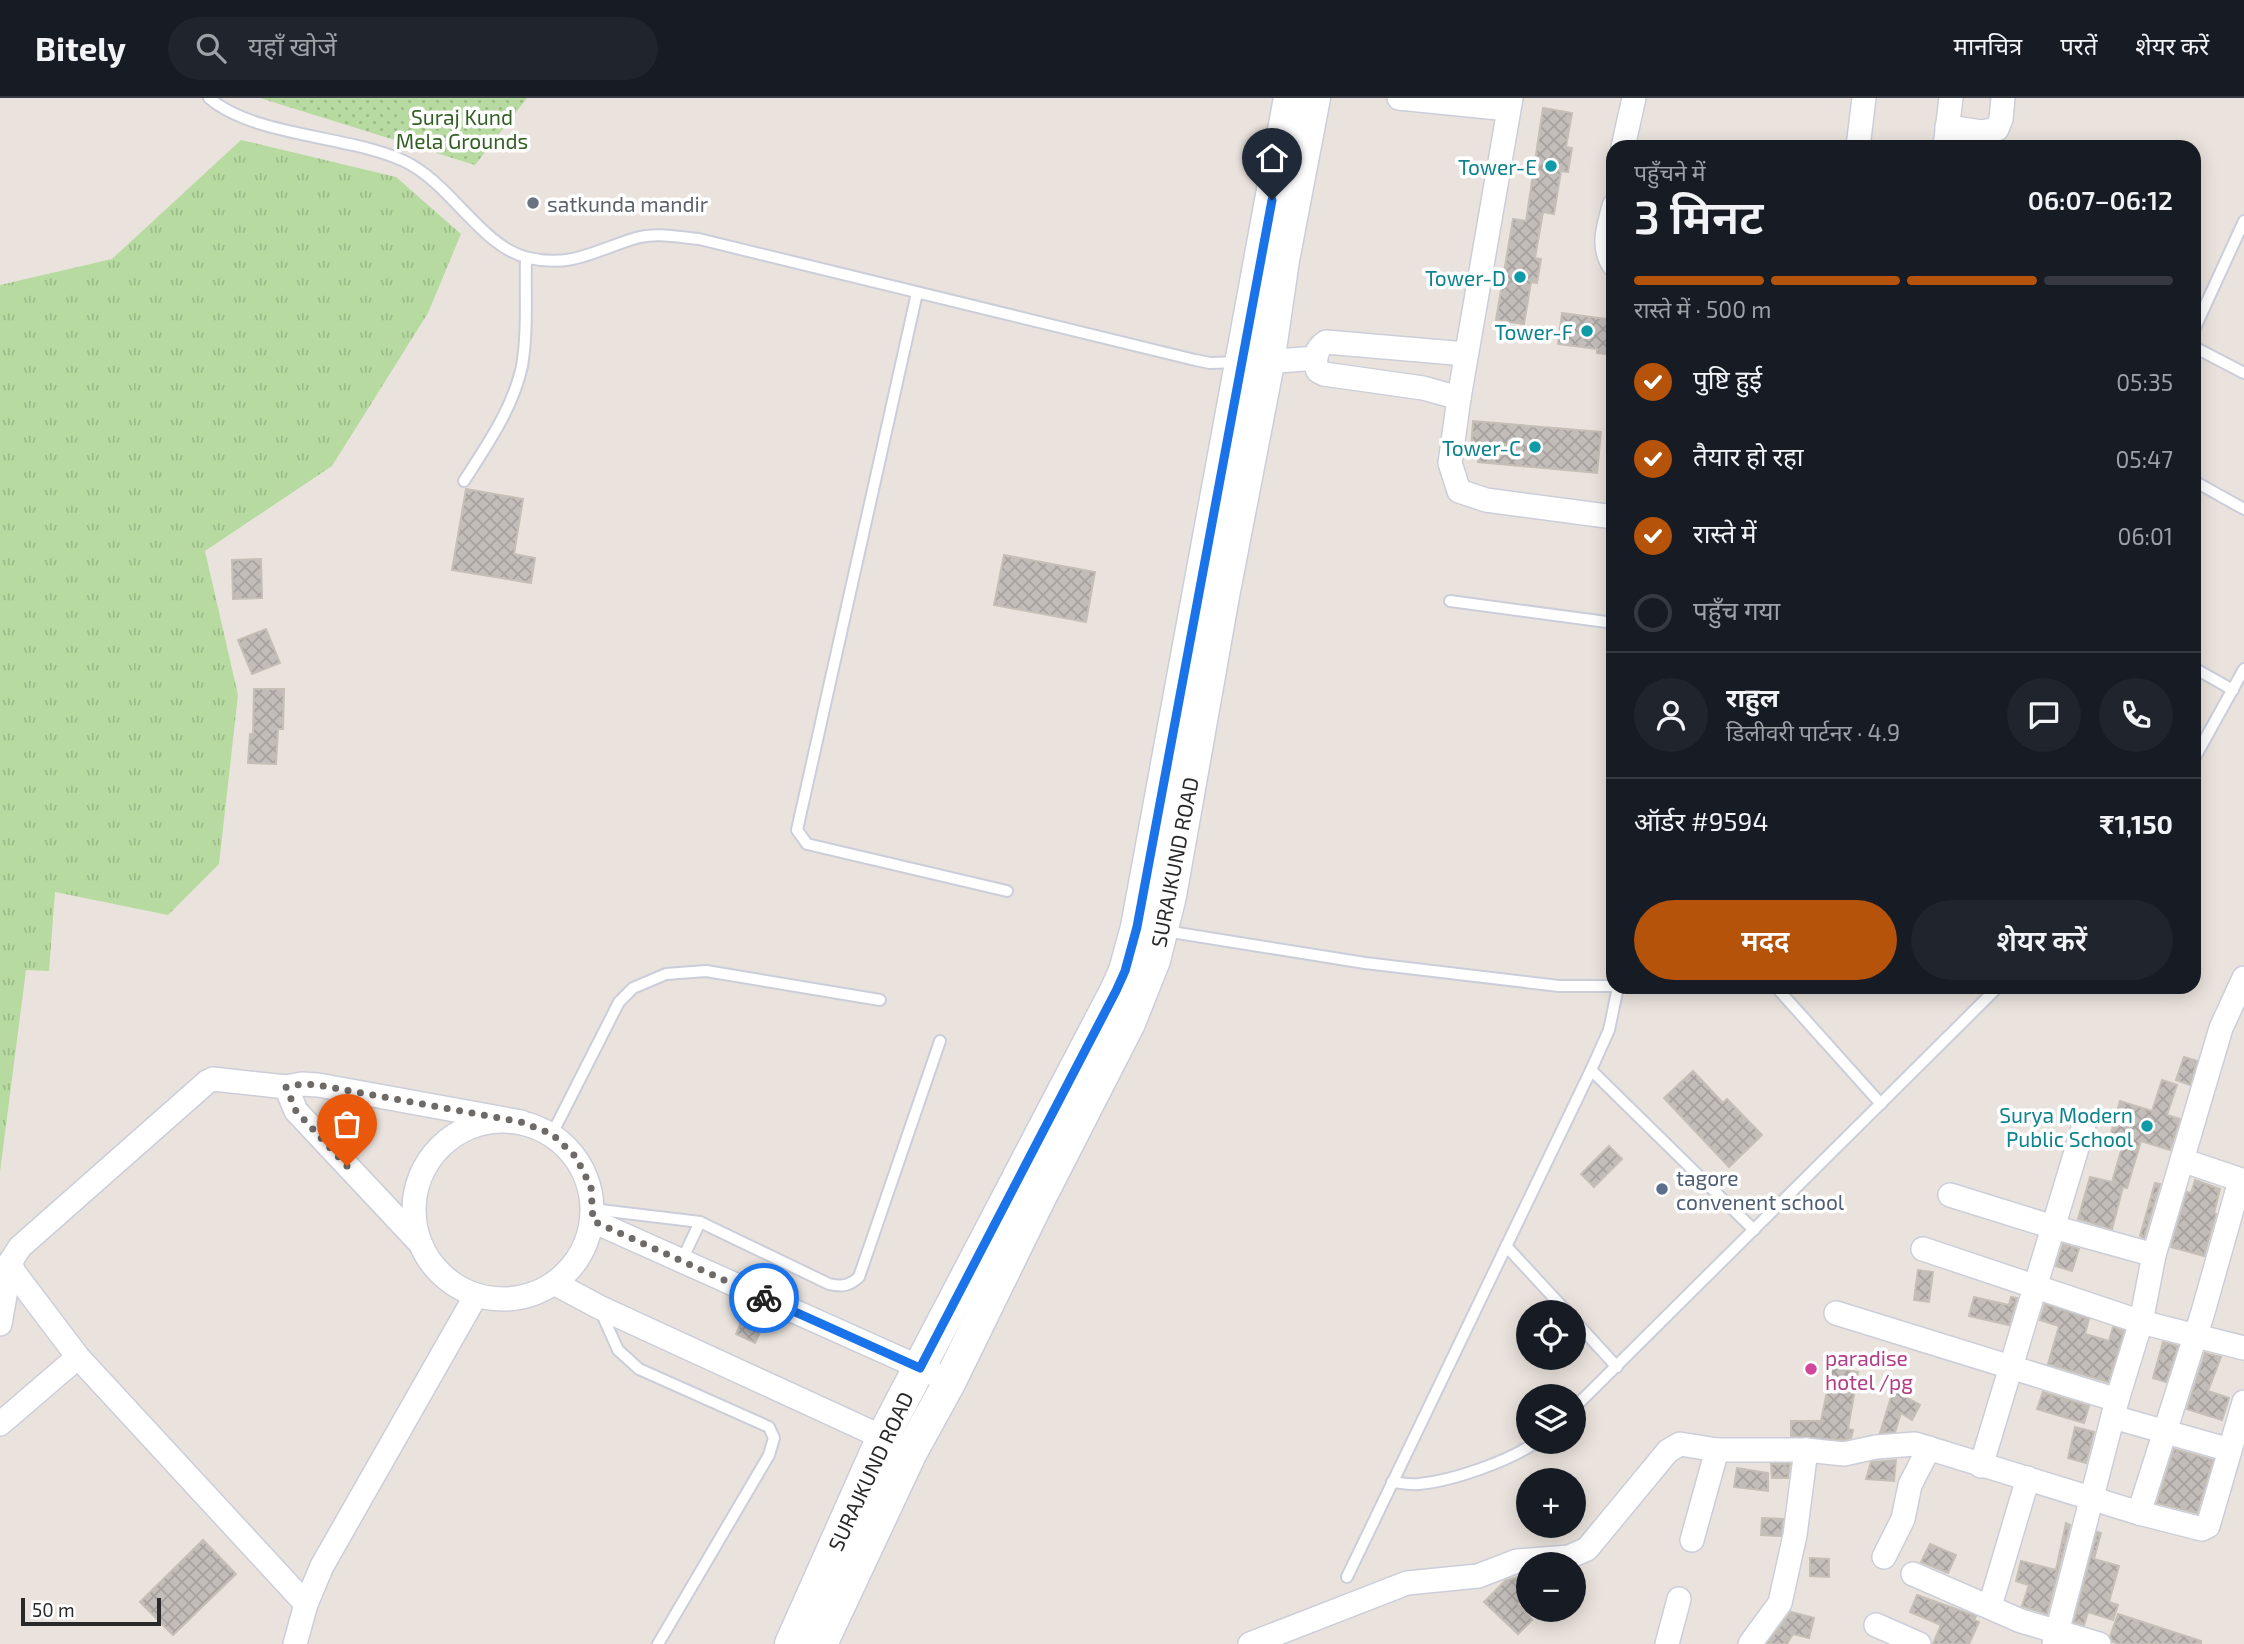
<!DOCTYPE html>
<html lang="hi">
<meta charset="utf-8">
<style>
:root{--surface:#171b24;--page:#20242c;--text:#f1f3f6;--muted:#9ea1a6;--line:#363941;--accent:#b45309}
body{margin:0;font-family:"Exo 2","Noto Sans Devanagari",sans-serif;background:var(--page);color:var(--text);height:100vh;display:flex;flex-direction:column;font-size:26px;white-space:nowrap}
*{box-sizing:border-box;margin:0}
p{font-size:23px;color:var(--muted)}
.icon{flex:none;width:38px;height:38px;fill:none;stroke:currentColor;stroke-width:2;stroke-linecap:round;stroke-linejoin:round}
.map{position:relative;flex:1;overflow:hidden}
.sheet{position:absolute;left:1606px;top:42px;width:595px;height:854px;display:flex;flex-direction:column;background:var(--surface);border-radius:21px;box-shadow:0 4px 18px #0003}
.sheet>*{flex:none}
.controls{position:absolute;left:1516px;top:1202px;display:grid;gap:14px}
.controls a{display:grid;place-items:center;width:70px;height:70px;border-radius:50%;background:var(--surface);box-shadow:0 4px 18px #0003;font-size:35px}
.scale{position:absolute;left:21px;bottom:18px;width:140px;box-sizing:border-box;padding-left:7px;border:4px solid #292929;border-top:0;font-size:19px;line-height:24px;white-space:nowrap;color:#292929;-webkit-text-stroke:5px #fff;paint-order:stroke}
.pin{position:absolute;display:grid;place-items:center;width:60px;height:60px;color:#fff;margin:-72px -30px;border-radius:50% 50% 50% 0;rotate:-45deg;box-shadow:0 0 7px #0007}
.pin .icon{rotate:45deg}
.courier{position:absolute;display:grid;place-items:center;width:70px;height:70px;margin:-35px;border:5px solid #1a73e8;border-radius:50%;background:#fff;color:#222;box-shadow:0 2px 9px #0007}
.head em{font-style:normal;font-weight:600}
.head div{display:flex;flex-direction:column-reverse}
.head{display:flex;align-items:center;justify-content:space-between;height:119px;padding:0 28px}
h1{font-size:46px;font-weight:600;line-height:52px}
.bar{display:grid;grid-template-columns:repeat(4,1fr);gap:10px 7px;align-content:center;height:84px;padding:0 28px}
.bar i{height:9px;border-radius:5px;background:var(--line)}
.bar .active{background:var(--accent)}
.bar p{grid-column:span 4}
.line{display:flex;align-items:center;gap:18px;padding:0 28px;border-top:2px solid var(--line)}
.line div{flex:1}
.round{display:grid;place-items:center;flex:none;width:74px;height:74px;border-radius:37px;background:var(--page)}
ol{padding:0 28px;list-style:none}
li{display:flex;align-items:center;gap:21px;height:77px}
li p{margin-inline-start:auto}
li .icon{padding:7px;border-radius:50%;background:var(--accent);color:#fff;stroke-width:4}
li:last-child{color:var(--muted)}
li i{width:38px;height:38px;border:4px solid var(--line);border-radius:50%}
.cta{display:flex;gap:14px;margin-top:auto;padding:14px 28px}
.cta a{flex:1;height:80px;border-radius:42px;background:var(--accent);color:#fff;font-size:28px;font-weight:600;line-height:80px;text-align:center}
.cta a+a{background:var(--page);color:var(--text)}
header{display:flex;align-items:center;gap:42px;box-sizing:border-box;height:98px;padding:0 35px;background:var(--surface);border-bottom:2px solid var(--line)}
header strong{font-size:33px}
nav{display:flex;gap:38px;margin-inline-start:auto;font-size:24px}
.search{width:490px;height:63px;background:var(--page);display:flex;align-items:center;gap:18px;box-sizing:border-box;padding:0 24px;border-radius:38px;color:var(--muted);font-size:26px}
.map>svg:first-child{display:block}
.grass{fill:url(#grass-tufts)}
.park{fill:url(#park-dots)}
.building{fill:url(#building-cross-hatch);stroke:#c5bfb6;stroke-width:2}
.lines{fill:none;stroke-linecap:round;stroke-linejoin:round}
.service-casing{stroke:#cbced9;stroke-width:14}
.minor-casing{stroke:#cbced9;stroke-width:26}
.secondary-casing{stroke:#cbced9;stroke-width:35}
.service{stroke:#fff;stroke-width:10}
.minor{stroke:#fff;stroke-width:23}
.secondary{stroke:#fff;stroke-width:32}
.done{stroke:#6d6a68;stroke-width:7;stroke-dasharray:0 12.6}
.route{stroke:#1a73e8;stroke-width:9}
.culture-dot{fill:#0f9aa8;stroke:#fff;stroke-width:2.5}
.worship-dot{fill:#6b7280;stroke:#fff;stroke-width:2.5}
.service-dot{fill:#5c6f8a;stroke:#fff;stroke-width:2.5}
.hotel-dot{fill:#d1479c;stroke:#fff;stroke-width:2.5}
.labels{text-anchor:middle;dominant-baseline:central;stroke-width:7;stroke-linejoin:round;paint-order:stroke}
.park-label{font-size:21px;fill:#315e22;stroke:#fff}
.culture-label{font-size:21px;fill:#0d838f;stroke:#fff;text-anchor:end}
.worship-label{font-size:21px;fill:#5b616d;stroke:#fff;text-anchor:start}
.street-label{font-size:21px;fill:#292929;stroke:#fff}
.service-label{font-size:21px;fill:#4e5e75;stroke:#fff;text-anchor:start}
.hotel-label{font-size:21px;fill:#b23c85;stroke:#fff;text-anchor:start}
</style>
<header>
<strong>Bitely</strong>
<div class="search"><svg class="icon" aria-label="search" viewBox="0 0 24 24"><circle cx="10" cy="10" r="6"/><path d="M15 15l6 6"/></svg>यहाँ खोजें</div>
<nav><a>मानचित्र</a><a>परतें</a><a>शेयर करें</a></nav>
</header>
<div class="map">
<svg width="2244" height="1546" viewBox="0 0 2244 1546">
<defs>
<pattern id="grass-tufts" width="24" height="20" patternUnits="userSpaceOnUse" patternTransform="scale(1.75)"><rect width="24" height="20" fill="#b6da9f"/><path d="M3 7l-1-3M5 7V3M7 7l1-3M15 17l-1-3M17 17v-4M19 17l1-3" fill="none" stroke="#9cbb89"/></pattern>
<pattern id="park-dots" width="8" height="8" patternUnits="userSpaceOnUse" patternTransform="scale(1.75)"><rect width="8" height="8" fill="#b6da9f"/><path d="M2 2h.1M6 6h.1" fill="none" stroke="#9cbb89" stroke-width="1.8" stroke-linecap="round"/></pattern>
<pattern id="building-cross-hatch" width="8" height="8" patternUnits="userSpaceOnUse" patternTransform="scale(1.75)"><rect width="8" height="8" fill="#c2bdb9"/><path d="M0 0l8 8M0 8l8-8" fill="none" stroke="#a7a29f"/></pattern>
</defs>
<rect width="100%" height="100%" fill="#eae3dd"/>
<!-- grass -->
<path class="grass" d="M241 42 396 79 461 136 428 215 332 368 205 453 238 597 219 766 168 817 55 794 49 873 26 872 0 1074V187L112 161Z"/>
<!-- park -->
<path class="park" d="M260 0H527L475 67Z"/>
<!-- building -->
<g class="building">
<path d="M1543 10 1572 15 1566 49 1572 50 1568 74 1561 73 1554 116 1543 114 1535 160 1541 161 1537 185 1531 184 1524 226 1496 222 1513 121 1526 123Z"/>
<path d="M1562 215 1614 222V257L1597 255V251L1558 246Z"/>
<path d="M1473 323 1601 334 1597 375 1478 364 1479 352 1471 351Z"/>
<path d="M466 391 523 401 514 456 535 460 531 485 452 472Z"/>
<path d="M1004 457 1095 474 1086 524 994 507Z"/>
<path d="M261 461 262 500 233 501 232 462Z"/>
<path d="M266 531 280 565 252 576 238 542Z"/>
<path d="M254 591H284L283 631H278L276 666 248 665 250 636H253Z"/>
<path d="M2184 959 2197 963 2190 987 2176 982Z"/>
<path d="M1693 973 1723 1005 1727 1001 1762 1037 1729 1069 1664 1000Z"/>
<path d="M2162 982 2177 987 2167 1017 2180 1021 2170 1052 2141 1043 2127 1090 2123 1089 2112 1131 2078 1121 2090 1079 2112 1084 2125 1039 2111 1035 2120 1003 2152 1013Z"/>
<path d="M1609 1048 1622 1061 1594 1089 1581 1076Z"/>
<path d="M2195 1082 2220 1091 2214 1115 2216 1116 2204 1158 2171 1149 2187 1094 2191 1095Z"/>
<path d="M2155 1085 2160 1086 2144 1140 2140 1138Z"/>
<path d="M2063 1146 2079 1151 2072 1173 2056 1168Z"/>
<path d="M1918 1172 1933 1174 1929 1204 1914 1202Z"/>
<path d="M1974 1199 2009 1207 2011 1199 2017 1200 2009 1227 1969 1218Z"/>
<path d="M2045 1206 2089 1221 2085 1236 2109 1243 2113 1229 2124 1233 2108 1284 2048 1266 2059 1228 2040 1222Z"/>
<path d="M745 1215 765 1224 755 1245 736 1236Z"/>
<path d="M2163 1244 2178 1248 2166 1284 2153 1280Z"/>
<path d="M2205 1255 2221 1259 2208 1293 2229 1300 2222 1322 2187 1311Z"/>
<path d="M1832 1269 1858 1274 1848 1331 1853 1332 1851 1340 1843 1342 1791 1338V1323H1821Z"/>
<path d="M1896 1283 1910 1287 1906 1299 1920 1307 1912 1322 1901 1315 1895 1334 1880 1335Z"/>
<path d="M2043 1294 2089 1308 2084 1325 2037 1311Z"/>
<path d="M2075 1329 2094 1334 2086 1365 2068 1360Z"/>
<path d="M2174 1351 2213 1362 2197 1415 2157 1405Z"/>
<path d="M1896 1362 1894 1383 1866 1381 1871 1364Z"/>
<path d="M1771 1366H1790L1788 1380H1772Z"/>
<path d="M1737 1370 1768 1375V1393L1734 1389Z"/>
<path d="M1762 1420 1783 1421 1781 1438 1761 1437Z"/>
<path d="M2066 1425 2070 1427 2047 1516 2022 1508 2029 1487 2016 1483 2021 1463 2056 1472Z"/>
<path d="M2097 1434 2101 1435 2094 1461 2119 1468 2109 1504 2118 1507 2113 1522 2088 1514 2084 1527 2074 1524Z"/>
<path d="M203 1442 236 1476 173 1537 140 1504Z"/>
<path d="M1930 1446 1956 1457 1948 1475 1921 1464Z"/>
<path d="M1810 1460 1829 1461V1479L1810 1478Z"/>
<path d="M1528 1476V1496L1518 1506 1532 1522 1518 1536 1484 1504 1505 1483Z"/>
<path d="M1917 1497 1976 1518 1974 1522 1979 1524 1969 1546H1933L1941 1527 1910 1514Z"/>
<path d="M1791 1514 1814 1520 1809 1540 1793 1536 1787 1546H1767Z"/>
<path d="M2118 1516 2201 1543V1546H2119L2113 1544 2110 1539Z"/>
</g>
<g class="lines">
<!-- service casing -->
<g class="service-casing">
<g id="service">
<path d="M209 0C255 39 348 37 404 63 451 85 482 150 529 160 572 170 596 152 636 140 656 134 678 139 699 141L1195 262 1210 265 1239 264"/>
<path d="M917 195 797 732 807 746 1007 793"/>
<path d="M2194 232 2244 123"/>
<path d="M2194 249 2244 275"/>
<path d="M464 383C487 347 513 310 522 268 528 233 525 195 526 160"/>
<path d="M2194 383 2244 411"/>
<path d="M1450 503 1614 525"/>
<path d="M2194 570 2233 592"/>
<path d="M2194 661 2244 571"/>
<path d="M1165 833 1365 865 1559 888H1614"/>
<path d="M1776 889 1881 1006"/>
<path d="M1591 972 1754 1132"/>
<path d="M552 1036 619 904 633 890 666 876 706 873 880 902"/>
<path d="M592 1111 700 1124 829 1186C842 1189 849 1188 859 1179L940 943"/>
<path d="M1506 1148 1567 1214"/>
<path d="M682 1162 700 1124"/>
<path d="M601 1214 618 1252 639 1271 769 1329 774 1340 769 1357 658 1546"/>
<path d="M1573 1221 1617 1269"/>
<path d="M1573 1311 1998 889"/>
<path d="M1392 1384C1401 1385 1410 1387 1419 1386 1452 1383 1510 1363 1536 1344"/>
<path d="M1347 1479 1591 972 1609 932 1618 889"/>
</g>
</g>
<!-- minor casing -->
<g class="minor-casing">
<g id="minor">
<path d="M1399 0 1508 11"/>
<path d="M1511 0 1459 300 1450 365 1459 393 1486 402 1614 419"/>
<path d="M1947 29 1982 34 1997 31 2001 21 2003 0"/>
<path d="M1623 49 1634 0"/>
<path d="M1858 49 1864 0"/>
<path d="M1945 49 1951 0"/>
<path d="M1614 108C1609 128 1601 148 1614 167"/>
<path d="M1253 265 1316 260"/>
<path d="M1459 300 1423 290 1324 276 1318 273C1313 262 1316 250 1326 244L1466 256"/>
<path d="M286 989 296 1013 417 1142"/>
<circle cx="503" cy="1112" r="89"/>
<path d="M2182 1062 2244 1083"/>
<path d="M1950 1097 2053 1129 2154 1157"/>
<path d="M593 1123 950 1283"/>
<path d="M1923 1151 2141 1224 2244 1250"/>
<path d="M556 1186 599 1209 895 1345"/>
<path d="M1836 1215 2117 1302"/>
<path d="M0 1226 11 1163"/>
<path d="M2113 1319 2230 1352"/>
<path d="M0 1326 78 1259"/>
<path d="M1981 1368 2084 1027"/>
<path d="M2139 1415 2203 1214 2240 1083"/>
<path d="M1692 1442 1717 1352"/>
<path d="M1884 1459 1903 1421 1910 1387 1929 1350"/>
<path d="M1913 1476 2021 1523 2099 1546"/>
<path d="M306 1506 78 1259 13 1173 11 1163 20 1149 207 984 213 981 286 989 302 986 318 987 521 1024"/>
<path d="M1990 1508 2028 1380"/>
<path d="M1876 1527 1919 1546"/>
<path d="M295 1546 306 1506 322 1468 475 1199"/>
<path d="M1250 1546 1407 1485 1478 1478 1517 1463 1569 1459 1587 1451 1668 1353 1680 1346 1717 1352H1806L1844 1356 1876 1349 1915 1346 2139 1415 2202 1431 2208 1428 2244 1304"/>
<path d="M1667 1546 1679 1501"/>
<path d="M1750 1546 1780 1505 1795 1437 1806 1352"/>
<path d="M2054 1546 2117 1302 2141 1224 2154 1157 2221 930 2244 880"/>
</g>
</g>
<!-- secondary casing -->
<g class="secondary-casing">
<g id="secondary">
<path d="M791 1546 883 1339 1116 893 1125 873 1137 829 1290 0"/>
<path d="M821 1546 911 1354 950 1283 1039 1101 1129 925 1154 862 1170 798 1223 498 1268 265 1283 162 1314 0"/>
</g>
</g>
<!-- service -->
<use href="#service" class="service"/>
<!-- minor -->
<use href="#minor" class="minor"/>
<!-- secondary -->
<use href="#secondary" class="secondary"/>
</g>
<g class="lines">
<!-- done -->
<path class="done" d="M347 1068 296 1013 286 989 302 986 318 987 521 1024 552 1036 576 1059 591 1089 593 1123 764 1200"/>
<!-- route -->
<path class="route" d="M764 1200 920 1270 1116 893 1125 873 1137 829 1272 102"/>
</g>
<!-- markers -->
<g class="culture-dot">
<circle cx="1551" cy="68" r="7"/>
<circle cx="1520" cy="179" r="7"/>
<circle cx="1587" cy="233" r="7"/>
<circle cx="1535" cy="349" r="7"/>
<circle cx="2147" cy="1028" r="7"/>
</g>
<circle class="worship-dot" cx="533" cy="105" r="7"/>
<circle class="service-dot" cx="1662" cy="1091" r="7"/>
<circle class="hotel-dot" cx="1811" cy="1271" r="7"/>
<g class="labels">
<!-- park labels -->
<g class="park-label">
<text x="462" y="18">Suraj Kund<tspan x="462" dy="24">Mela Grounds</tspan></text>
</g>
<!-- culture labels -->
<g class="culture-label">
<text x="1537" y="68">Tower-E</text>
<text x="1506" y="179">Tower-D</text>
<text x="1573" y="233">Tower-F</text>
<text x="1521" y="349">Tower-C</text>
<text x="2133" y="1016">Surya Modern<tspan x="2133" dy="24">Public School</tspan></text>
</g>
<!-- worship labels -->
<g class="worship-label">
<text x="547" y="105">satkunda mandir</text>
</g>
<!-- street labels -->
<g class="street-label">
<text transform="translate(1174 764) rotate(-79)">SURAJKUND ROAD</text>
<text transform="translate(870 1373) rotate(-65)">SURAJKUND ROAD</text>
</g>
<!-- service labels -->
<g class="service-label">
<text x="1676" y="1079">tagore<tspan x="1676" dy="24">convenent school</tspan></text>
</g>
<!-- hotel labels -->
<g class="hotel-label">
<text x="1825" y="1259">paradise<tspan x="1825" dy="24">hotel /pg</tspan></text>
</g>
</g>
</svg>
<div class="controls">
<a><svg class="icon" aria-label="locate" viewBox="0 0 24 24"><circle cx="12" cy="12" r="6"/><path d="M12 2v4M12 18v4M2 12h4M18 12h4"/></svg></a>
<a><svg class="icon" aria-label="layers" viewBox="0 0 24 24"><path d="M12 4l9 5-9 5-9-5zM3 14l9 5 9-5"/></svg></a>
<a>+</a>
<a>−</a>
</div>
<div class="scale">50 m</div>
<div class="pin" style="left:347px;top:1068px;background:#ea580c"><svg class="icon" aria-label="bag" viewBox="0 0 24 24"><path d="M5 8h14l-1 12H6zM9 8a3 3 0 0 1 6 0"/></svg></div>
<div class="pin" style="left:1272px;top:102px;background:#1f2937"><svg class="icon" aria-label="home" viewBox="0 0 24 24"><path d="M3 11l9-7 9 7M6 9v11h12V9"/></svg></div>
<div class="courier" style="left:764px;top:1200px"><svg class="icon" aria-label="bike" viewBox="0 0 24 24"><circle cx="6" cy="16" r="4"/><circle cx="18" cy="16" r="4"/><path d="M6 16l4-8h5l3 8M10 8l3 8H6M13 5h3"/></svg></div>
<section class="sheet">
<div class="head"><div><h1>3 मिनट</h1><p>पहुँचने में</p></div><em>06:07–06:12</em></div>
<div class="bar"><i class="active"></i><i class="active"></i><i class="active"></i><i></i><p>रास्ते में · 500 m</p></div>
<ol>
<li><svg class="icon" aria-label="check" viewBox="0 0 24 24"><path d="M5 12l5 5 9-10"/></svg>पुष्टि हुई<p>05:35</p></li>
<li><svg class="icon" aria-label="check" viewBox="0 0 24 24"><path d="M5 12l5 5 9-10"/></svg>तैयार हो रहा<p>05:47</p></li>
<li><svg class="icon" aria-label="check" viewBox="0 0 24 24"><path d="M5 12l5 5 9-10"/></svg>रास्ते में<p>06:01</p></li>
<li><i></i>पहुँच गया</li>
</ol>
<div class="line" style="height:126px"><a class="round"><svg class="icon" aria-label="person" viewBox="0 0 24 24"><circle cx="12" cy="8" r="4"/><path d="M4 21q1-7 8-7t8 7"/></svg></a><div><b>राहुल</b><p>डिलीवरी पार्टनर · 4.9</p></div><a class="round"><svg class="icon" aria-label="chat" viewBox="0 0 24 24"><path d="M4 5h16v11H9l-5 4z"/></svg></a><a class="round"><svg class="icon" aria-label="phone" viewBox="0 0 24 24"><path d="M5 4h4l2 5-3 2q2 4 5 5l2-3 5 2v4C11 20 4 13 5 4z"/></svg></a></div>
<div class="line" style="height:91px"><div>ऑर्डर #9594</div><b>₹1,150</b></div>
<div class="cta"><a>मदद</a><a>शेयर करें</a></div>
</section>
</div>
